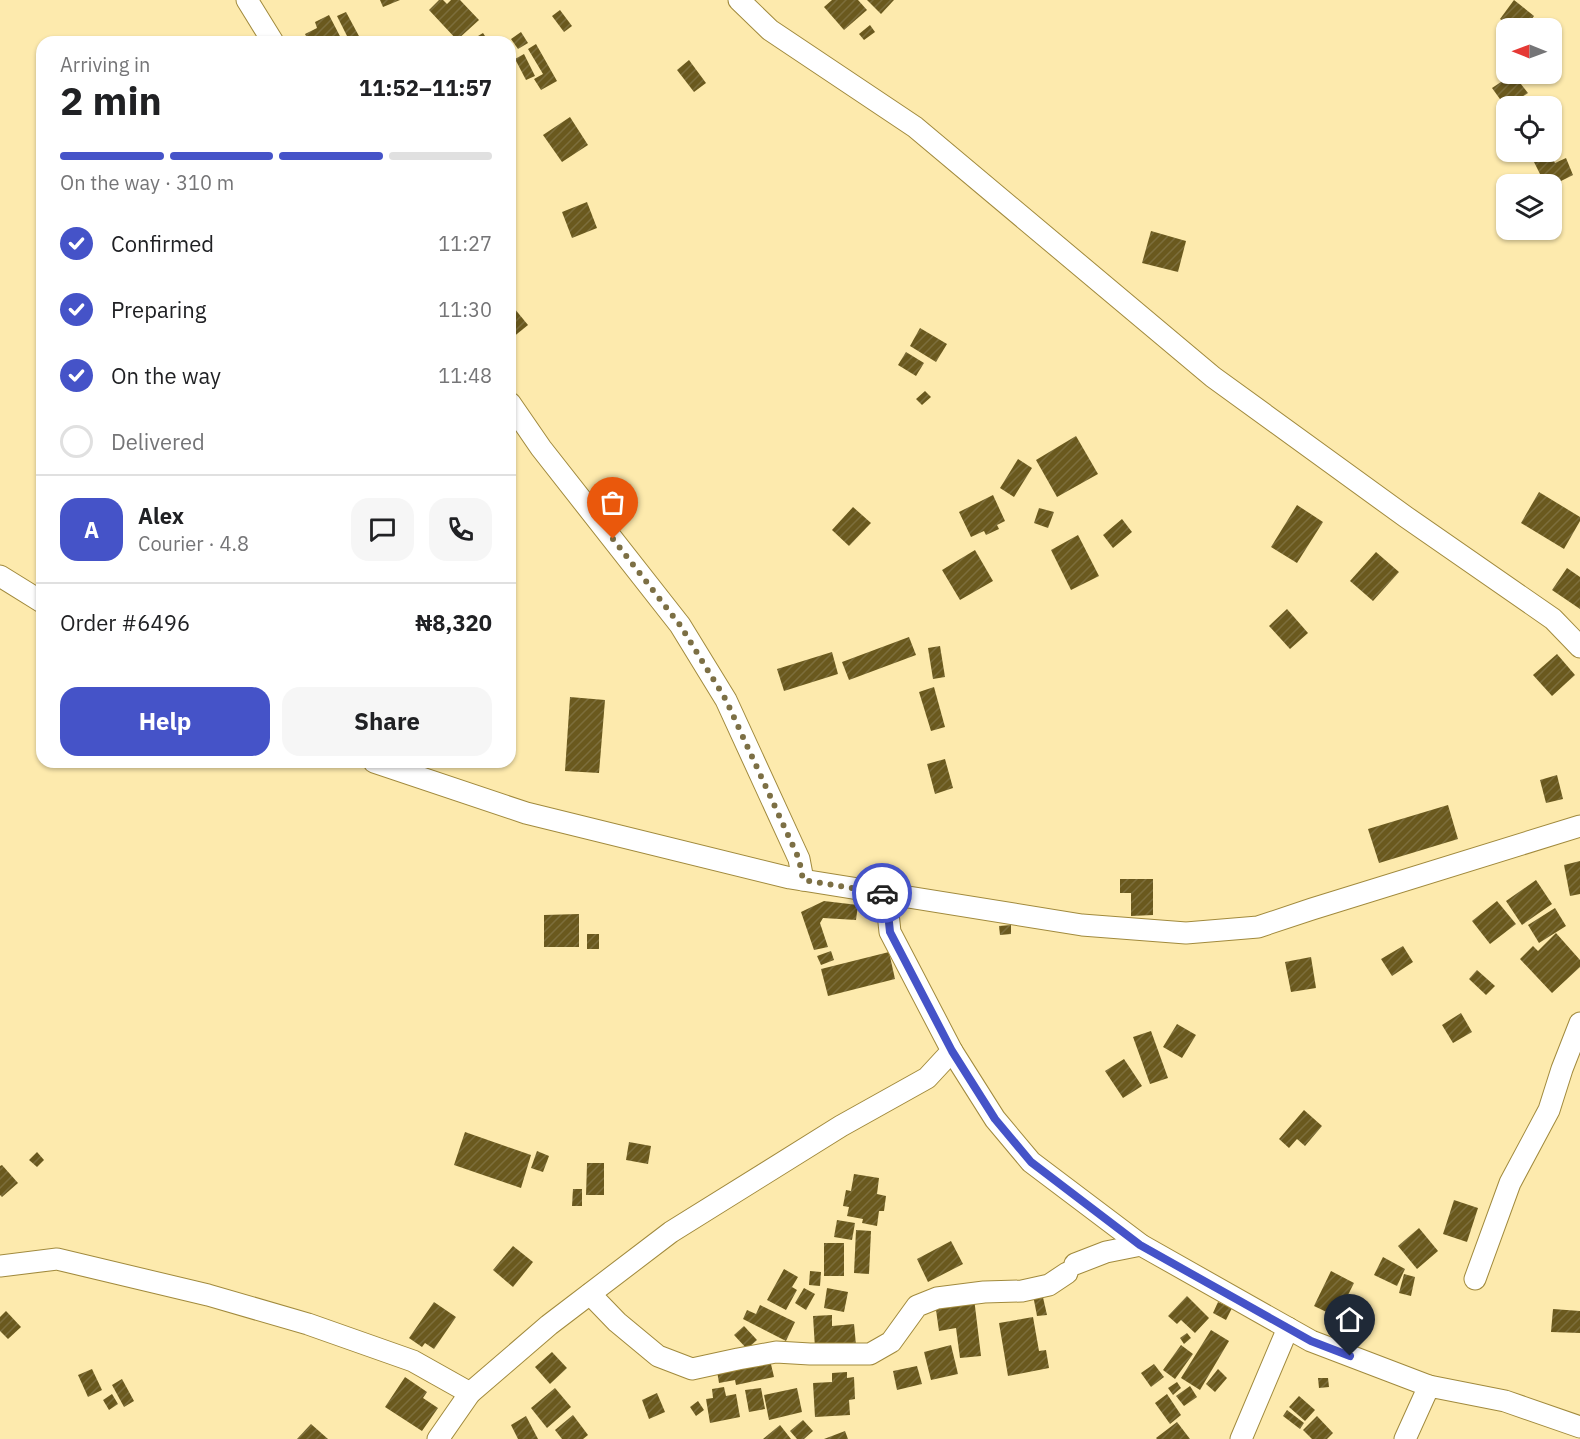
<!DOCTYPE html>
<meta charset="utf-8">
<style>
:root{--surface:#fff;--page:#f6f6f6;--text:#202124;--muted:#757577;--line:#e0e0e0;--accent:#4553c8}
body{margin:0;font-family:"IBM Plex Sans",sans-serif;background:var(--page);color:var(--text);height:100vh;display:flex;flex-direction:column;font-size:22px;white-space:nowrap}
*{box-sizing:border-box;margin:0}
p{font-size:20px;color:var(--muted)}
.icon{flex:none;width:33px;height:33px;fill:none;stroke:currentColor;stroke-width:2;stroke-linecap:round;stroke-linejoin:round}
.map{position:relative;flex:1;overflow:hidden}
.panel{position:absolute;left:36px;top:36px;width:480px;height:732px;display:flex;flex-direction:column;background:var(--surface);border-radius:18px;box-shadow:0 2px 4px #0004}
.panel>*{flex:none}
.needle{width:39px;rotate:271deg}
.controls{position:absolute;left:1496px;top:18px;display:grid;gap:12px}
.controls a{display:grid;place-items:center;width:66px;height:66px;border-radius:12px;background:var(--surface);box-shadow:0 2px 4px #0004;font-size:30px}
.pin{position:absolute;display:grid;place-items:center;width:51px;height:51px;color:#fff;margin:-62px -26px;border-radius:50% 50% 50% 0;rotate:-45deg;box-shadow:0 0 6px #0007}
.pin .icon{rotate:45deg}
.courier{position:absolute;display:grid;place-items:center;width:60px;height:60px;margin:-30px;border:4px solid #4553c8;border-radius:50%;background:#fff;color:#222;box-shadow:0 2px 8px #0007}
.overview em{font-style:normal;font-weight:800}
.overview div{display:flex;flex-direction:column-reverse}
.overview{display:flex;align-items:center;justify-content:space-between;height:102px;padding:0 24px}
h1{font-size:39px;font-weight:800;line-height:45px}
.bar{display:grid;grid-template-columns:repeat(4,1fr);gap:9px 6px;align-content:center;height:72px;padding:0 24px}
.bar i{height:8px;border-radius:4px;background:var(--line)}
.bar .on{background:var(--accent)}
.bar p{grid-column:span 4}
.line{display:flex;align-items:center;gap:15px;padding:0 24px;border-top:2px solid var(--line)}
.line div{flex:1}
.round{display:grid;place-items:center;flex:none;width:63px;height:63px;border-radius:18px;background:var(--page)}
ol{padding:0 24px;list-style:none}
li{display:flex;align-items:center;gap:18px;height:66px}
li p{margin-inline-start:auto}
li .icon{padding:6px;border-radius:50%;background:var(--accent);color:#fff;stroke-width:4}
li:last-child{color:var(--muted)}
li i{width:33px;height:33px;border:3px solid var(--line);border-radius:50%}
.primary-button{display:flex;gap:12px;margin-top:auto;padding:12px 24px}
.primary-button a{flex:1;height:69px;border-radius:18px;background:var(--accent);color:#fff;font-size:24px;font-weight:800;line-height:69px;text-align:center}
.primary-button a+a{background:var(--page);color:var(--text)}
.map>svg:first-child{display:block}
.building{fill:url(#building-hatch)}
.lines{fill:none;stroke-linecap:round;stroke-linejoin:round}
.minor-casing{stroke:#a18a3d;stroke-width:23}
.minor{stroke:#fff;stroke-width:21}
.done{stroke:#7c6f44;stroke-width:6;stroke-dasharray:0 10.8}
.route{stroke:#4553c8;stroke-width:8}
</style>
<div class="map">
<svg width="1580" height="1439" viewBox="0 0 1580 1439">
<defs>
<pattern id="building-hatch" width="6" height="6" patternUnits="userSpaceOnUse" patternTransform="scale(1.5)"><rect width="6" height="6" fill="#6a591e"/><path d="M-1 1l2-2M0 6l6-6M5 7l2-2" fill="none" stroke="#7c6e3c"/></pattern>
</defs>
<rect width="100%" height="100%" fill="#fdeaad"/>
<!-- building -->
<g class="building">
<path d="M380 0H400L383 7Z"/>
<path d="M439 0H443L447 4 451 0H460L479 20 457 40 429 10Z"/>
<path d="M832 0H858L867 10 844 30 824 7Z"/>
<path d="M867 0H894L881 14Z"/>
<path d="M1514 0 1534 16 1525 28H1512L1500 19Z"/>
<path d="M560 10 572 26 564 32 552 16Z"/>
<path d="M346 12 360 38 351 42H350L337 16Z"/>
<path d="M329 15 343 42H309L305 34 317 28 315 22Z"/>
<path d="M870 25 875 32 864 40 859 34Z"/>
<path d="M521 32 528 43 518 49 511 39Z"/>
<path d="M483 33 489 42H468Z"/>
<path d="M536 44 557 81 541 90 534 79 543 74 528 49Z"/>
<path d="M524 54 535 76 526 80 515 59Z"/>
<path d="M689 60 706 83 694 92 677 70Z"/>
<path d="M1513 74 1528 93 1509 106H1505L1492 88Z"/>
<path d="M570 117 588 145 562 162 543 135Z"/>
<path d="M1529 152H1549L1555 163 1566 158 1573 175 1551 186V184H1545Z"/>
<path d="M587 202 597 228 572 238 562 212Z"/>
<path d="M1151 231 1186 241 1178 272 1142 263Z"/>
<path d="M514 308 528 325 512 338 510 336V311Z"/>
<path d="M920 328 947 344 936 362 910 346Z"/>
<path d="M906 352 924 363 916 376 898 365Z"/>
<path d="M925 391 931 397 922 405 916 399Z"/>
<path d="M1076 436 1098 474 1057 497 1036 460Z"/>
<path d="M1018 459 1032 468 1014 497 1000 488Z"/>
<path d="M1539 492 1580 517V521L1564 549 1521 523Z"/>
<path d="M993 495 1005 521 997 525 999 529 986 535 984 531 971 537 959 512Z"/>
<path d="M1297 505 1323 522 1297 563 1271 547Z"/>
<path d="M853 507 871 523 849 546 832 530Z"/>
<path d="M1039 508 1054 512 1048 528 1034 523Z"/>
<path d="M1122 519 1132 532 1113 548 1103 535Z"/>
<path d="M1078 535 1099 576 1071 590 1051 550Z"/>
<path d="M975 550 993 581 960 600 942 570Z"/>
<path d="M1376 552 1399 572 1373 601 1350 581Z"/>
<path d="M1567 568 1580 577V609L1552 590Z"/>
<path d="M1287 609 1308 633 1290 649 1269 626Z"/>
<path d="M909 637 916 655 849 680 842 662Z"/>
<path d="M940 646 945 677 933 679 928 648Z"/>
<path d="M832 652 838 674 784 691 777 669Z"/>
<path d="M1557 654 1575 675 1552 696 1533 675Z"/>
<path d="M934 687 945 727 931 731 919 692Z"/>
<path d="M570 697 605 700 599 773 565 771Z"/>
<path d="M945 759 953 788 935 794 927 764Z"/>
<path d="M1557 775 1563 799 1546 803 1540 780Z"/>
<path d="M1448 805 1458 839 1379 863 1368 829Z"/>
<path d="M1580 861V894L1570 896 1564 865Z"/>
<path d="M1120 879H1153V915L1131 916V893H1120Z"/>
<path d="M1536 880 1552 904 1522 925 1506 901Z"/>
<path d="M824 901 858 905 856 920 823 918 820 923 828 947 814 950 801 912Z"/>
<path d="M1497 901 1516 924 1490 944 1472 921Z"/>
<path d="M1555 908 1566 926 1539 943 1528 925Z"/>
<path d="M579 914V947H544V915Z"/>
<path d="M1011 925V934L1000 935 999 926Z"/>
<path d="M1556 933 1580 960V967L1552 993 1520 959 1533 946 1538 951Z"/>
<rect x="587" y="934" width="12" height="15"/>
<path d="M1403 946 1413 962 1392 976 1381 959Z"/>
<path d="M831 951 834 960 821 965 817 956Z"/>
<path d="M889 952 895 979 828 996 821 969Z"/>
<path d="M1311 957 1316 988 1291 992 1285 962Z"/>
<path d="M1477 970 1495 986 1486 995 1469 979Z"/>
<path d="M1461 1013 1472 1032 1453 1043 1442 1025Z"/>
<path d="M1177 1024 1196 1035 1182 1058 1163 1047Z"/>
<path d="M1151 1031 1168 1078 1150 1084 1133 1037Z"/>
<path d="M1124 1059 1142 1086 1123 1098 1105 1071Z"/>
<path d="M1304 1110 1322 1126 1305 1146 1297 1139 1289 1148 1279 1139Z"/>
<path d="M465 1132 531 1155 521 1188 454 1165Z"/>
<path d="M629 1142 651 1146 648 1164 626 1160Z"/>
<path d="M537 1151 549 1156 543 1172 531 1168Z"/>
<path d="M37 1152 44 1160 37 1167 29 1160Z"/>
<path d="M587 1163H604V1195H586Z"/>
<path d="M2 1165 18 1183 2 1197 0 1195V1166Z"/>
<path d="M854 1174 879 1178 877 1194 886 1196 884 1211H879L877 1226 862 1223 863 1219 847 1216 849 1207 843 1206 846 1190 851 1191Z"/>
<path d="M573 1189H582V1206H572Z"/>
<path d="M1454 1200 1478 1208 1467 1242 1443 1234Z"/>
<path d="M837 1220 855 1223 852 1240 834 1237Z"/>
<path d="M1419 1228 1438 1251 1417 1269 1398 1246Z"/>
<path d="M856 1230 871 1231 869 1274 854 1273Z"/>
<path d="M951 1241 963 1264 928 1282 917 1259Z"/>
<rect x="824" y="1243" width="20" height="33"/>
<path d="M513 1246 533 1262 513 1287 493 1270Z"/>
<path d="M1383 1257 1405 1269 1397 1286 1374 1275Z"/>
<path d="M784 1269 798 1277 792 1287 797 1290 786 1310 767 1300Z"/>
<path d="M810 1271 821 1272 820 1286 809 1285Z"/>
<path d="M1331 1271 1354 1283 1337 1317 1314 1306Z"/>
<path d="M1404 1274 1415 1277 1411 1296 1399 1293Z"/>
<path d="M804 1288 815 1294 806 1310 795 1303Z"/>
<path d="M827 1288 848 1292 844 1312 824 1308Z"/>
<path d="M1042 1293 1047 1315 1037 1316 1033 1295Z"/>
<path d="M1187 1296 1209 1318 1195 1333 1181 1320 1177 1324 1168 1316Z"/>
<path d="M974 1298 981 1356 960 1358 956 1328 939 1331 935 1303Z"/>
<path d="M434 1302 456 1317 434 1349 425 1343 422 1347 409 1338Z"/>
<path d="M1218 1302 1232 1308 1226 1320 1213 1313Z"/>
<path d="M760 1305 795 1322 786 1341 743 1319 747 1310 756 1314Z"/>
<path d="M1553 1309 1580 1311V1333L1551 1332Z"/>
<path d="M6 1311 21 1327 8 1339 0 1331V1317Z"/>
<path d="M832 1315V1326L854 1324 856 1345 815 1348 813 1316Z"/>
<path d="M1033 1317 1039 1351 1046 1350 1049 1368 1008 1376 999 1323Z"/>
<path d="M744 1326 757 1340 747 1349 734 1335Z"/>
<path d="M1211 1330 1229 1341 1200 1390 1181 1378Z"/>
<path d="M1187 1333 1191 1338 1184 1344 1180 1338Z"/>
<path d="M951 1345 958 1374 931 1380 924 1352Z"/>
<path d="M1181 1345 1193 1354 1175 1379 1163 1370Z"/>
<path d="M552 1352 567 1368 550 1384 535 1367Z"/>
<path d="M770 1360 774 1377 736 1385 735 1380 719 1383 717 1371Z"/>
<path d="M1154 1364 1164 1377 1151 1387 1141 1373Z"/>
<path d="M917 1366 922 1384 897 1390 893 1371Z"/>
<path d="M92 1369 102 1390 88 1397 78 1375Z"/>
<path d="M1218 1369 1227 1378 1215 1392 1206 1384Z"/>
<path d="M847 1372V1378L854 1377 855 1399 849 1400 850 1415 815 1417 813 1383 832 1382V1373Z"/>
<path d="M405 1377 427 1392 423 1398 438 1408 422 1431 385 1407Z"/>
<path d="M1318 1378H1328L1329 1387 1319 1388Z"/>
<path d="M122 1379 134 1401 124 1407 112 1385Z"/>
<path d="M1177 1382 1181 1388 1173 1395 1168 1388Z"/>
<path d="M1190 1386 1197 1397 1184 1406 1176 1396Z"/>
<path d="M724 1387 726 1396 736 1394 740 1417 710 1423 706 1399 713 1398 712 1389Z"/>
<path d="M555 1388 571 1407 547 1428 531 1408Z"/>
<path d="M761 1388 765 1409 749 1412 745 1390Z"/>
<path d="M797 1388 802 1412 769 1420 764 1395Z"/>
<path d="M657 1393 665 1412 649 1419 642 1400Z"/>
<path d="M112 1394 118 1404 109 1410 103 1400Z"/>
<path d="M1167 1394 1181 1415 1170 1424 1155 1403Z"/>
<path d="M1299 1396 1315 1410 1305 1421 1289 1407Z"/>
<path d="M698 1401 704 1410 696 1416 690 1407Z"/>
<path d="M1287 1410 1304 1423 1300 1429 1283 1416Z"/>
<path d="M573 1415 588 1435 583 1439H562L555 1430Z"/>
<path d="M526 1416 538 1439H518L511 1425Z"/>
<path d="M1317 1416 1333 1433 1327 1439H1312L1303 1430Z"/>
<path d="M803 1420 813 1431 804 1439H797L790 1431Z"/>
<path d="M1177 1422 1190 1439H1157L1156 1438Z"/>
<path d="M311 1424 328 1439H297Z"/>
<path d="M780 1425 791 1439H763Z"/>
<path d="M845 1431 848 1439H824Z"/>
</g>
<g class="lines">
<!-- minor casing -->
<g class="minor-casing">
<g id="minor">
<path d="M247 0 273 42"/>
<path d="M739 0 770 30 915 127 1213 377 1406 517 1553 619 1580 647"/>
<path d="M510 403 541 448 680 625 726 700 799 859 803 880"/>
<path d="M0 576 42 602"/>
<path d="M374 762 526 813 790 878 1082 925 1186 933 1258 927 1312 909 1580 826"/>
<path d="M952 1051 995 1119 1031 1162 1141 1245 1311 1341 1429 1386"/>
<path d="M1075 1264 1106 1252 1141 1245"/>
<path d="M0 1266 57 1259 208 1295 308 1324 413 1361 470 1393"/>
<path d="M1475 1279 1510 1183 1549 1110 1562 1069 1580 1023"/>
<path d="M590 1294 617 1322 658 1356 692 1369 738 1359 776 1352 810 1354H870L891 1342 917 1306 937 1298 984 1292 1022 1291 1049 1285 1067 1273"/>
<path d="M438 1439 470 1393 549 1325 671 1232 841 1126 927 1078 952 1051 890 932 886 894"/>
<path d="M1241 1439 1288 1328"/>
<path d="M1405 1439 1429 1386 1505 1401 1580 1427"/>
</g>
</g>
<!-- minor -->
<use href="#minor" class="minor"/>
</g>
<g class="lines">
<!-- done -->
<path class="done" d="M613 539 680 625 726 700 799 859 803 880 882 893"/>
<!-- route -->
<path class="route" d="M882 893 886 894 890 932 952 1051 995 1119 1031 1162 1140 1245 1311 1341 1350 1356"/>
</g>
</svg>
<div class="controls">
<a><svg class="needle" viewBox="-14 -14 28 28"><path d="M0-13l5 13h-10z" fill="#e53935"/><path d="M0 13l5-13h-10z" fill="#757577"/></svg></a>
<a><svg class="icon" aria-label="locate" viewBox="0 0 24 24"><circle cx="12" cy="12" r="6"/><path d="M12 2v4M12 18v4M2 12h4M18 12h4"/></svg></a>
<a><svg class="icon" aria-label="layers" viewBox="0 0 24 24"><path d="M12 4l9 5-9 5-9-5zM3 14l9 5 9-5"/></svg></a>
</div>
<div class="pin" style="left:613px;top:539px;background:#ea580c"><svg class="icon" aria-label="bag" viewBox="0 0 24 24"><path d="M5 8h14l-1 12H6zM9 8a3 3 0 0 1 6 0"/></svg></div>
<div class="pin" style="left:1350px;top:1356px;background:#1f2937"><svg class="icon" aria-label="home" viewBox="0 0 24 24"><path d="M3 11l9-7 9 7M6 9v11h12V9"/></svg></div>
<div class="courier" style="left:882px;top:893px"><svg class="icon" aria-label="car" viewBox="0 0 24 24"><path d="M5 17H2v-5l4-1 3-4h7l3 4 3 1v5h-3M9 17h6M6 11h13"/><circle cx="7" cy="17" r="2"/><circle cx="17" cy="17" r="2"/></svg></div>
<section class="panel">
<div class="overview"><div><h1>2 min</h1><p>Arriving in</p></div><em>11:52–11:57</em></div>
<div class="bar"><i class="on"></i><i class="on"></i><i class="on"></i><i></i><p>On the way · 310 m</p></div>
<ol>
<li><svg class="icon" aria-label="check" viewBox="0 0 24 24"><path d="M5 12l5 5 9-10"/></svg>Confirmed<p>11:27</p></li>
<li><svg class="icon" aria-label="check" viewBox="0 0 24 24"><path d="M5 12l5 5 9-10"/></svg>Preparing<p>11:30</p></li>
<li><svg class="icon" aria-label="check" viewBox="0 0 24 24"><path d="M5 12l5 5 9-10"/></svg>On the way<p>11:48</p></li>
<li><i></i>Delivered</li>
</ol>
<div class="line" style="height:108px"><b class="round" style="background:var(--accent);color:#fff">A</b><div><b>Alex</b><p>Courier · 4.8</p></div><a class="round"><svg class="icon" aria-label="chat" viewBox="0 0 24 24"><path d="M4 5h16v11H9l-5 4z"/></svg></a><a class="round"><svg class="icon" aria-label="phone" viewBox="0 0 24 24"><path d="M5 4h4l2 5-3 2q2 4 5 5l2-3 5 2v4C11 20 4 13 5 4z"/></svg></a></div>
<div class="line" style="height:78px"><div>Order #6496</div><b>₦8,320</b></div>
<div class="primary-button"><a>Help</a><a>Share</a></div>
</section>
</div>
